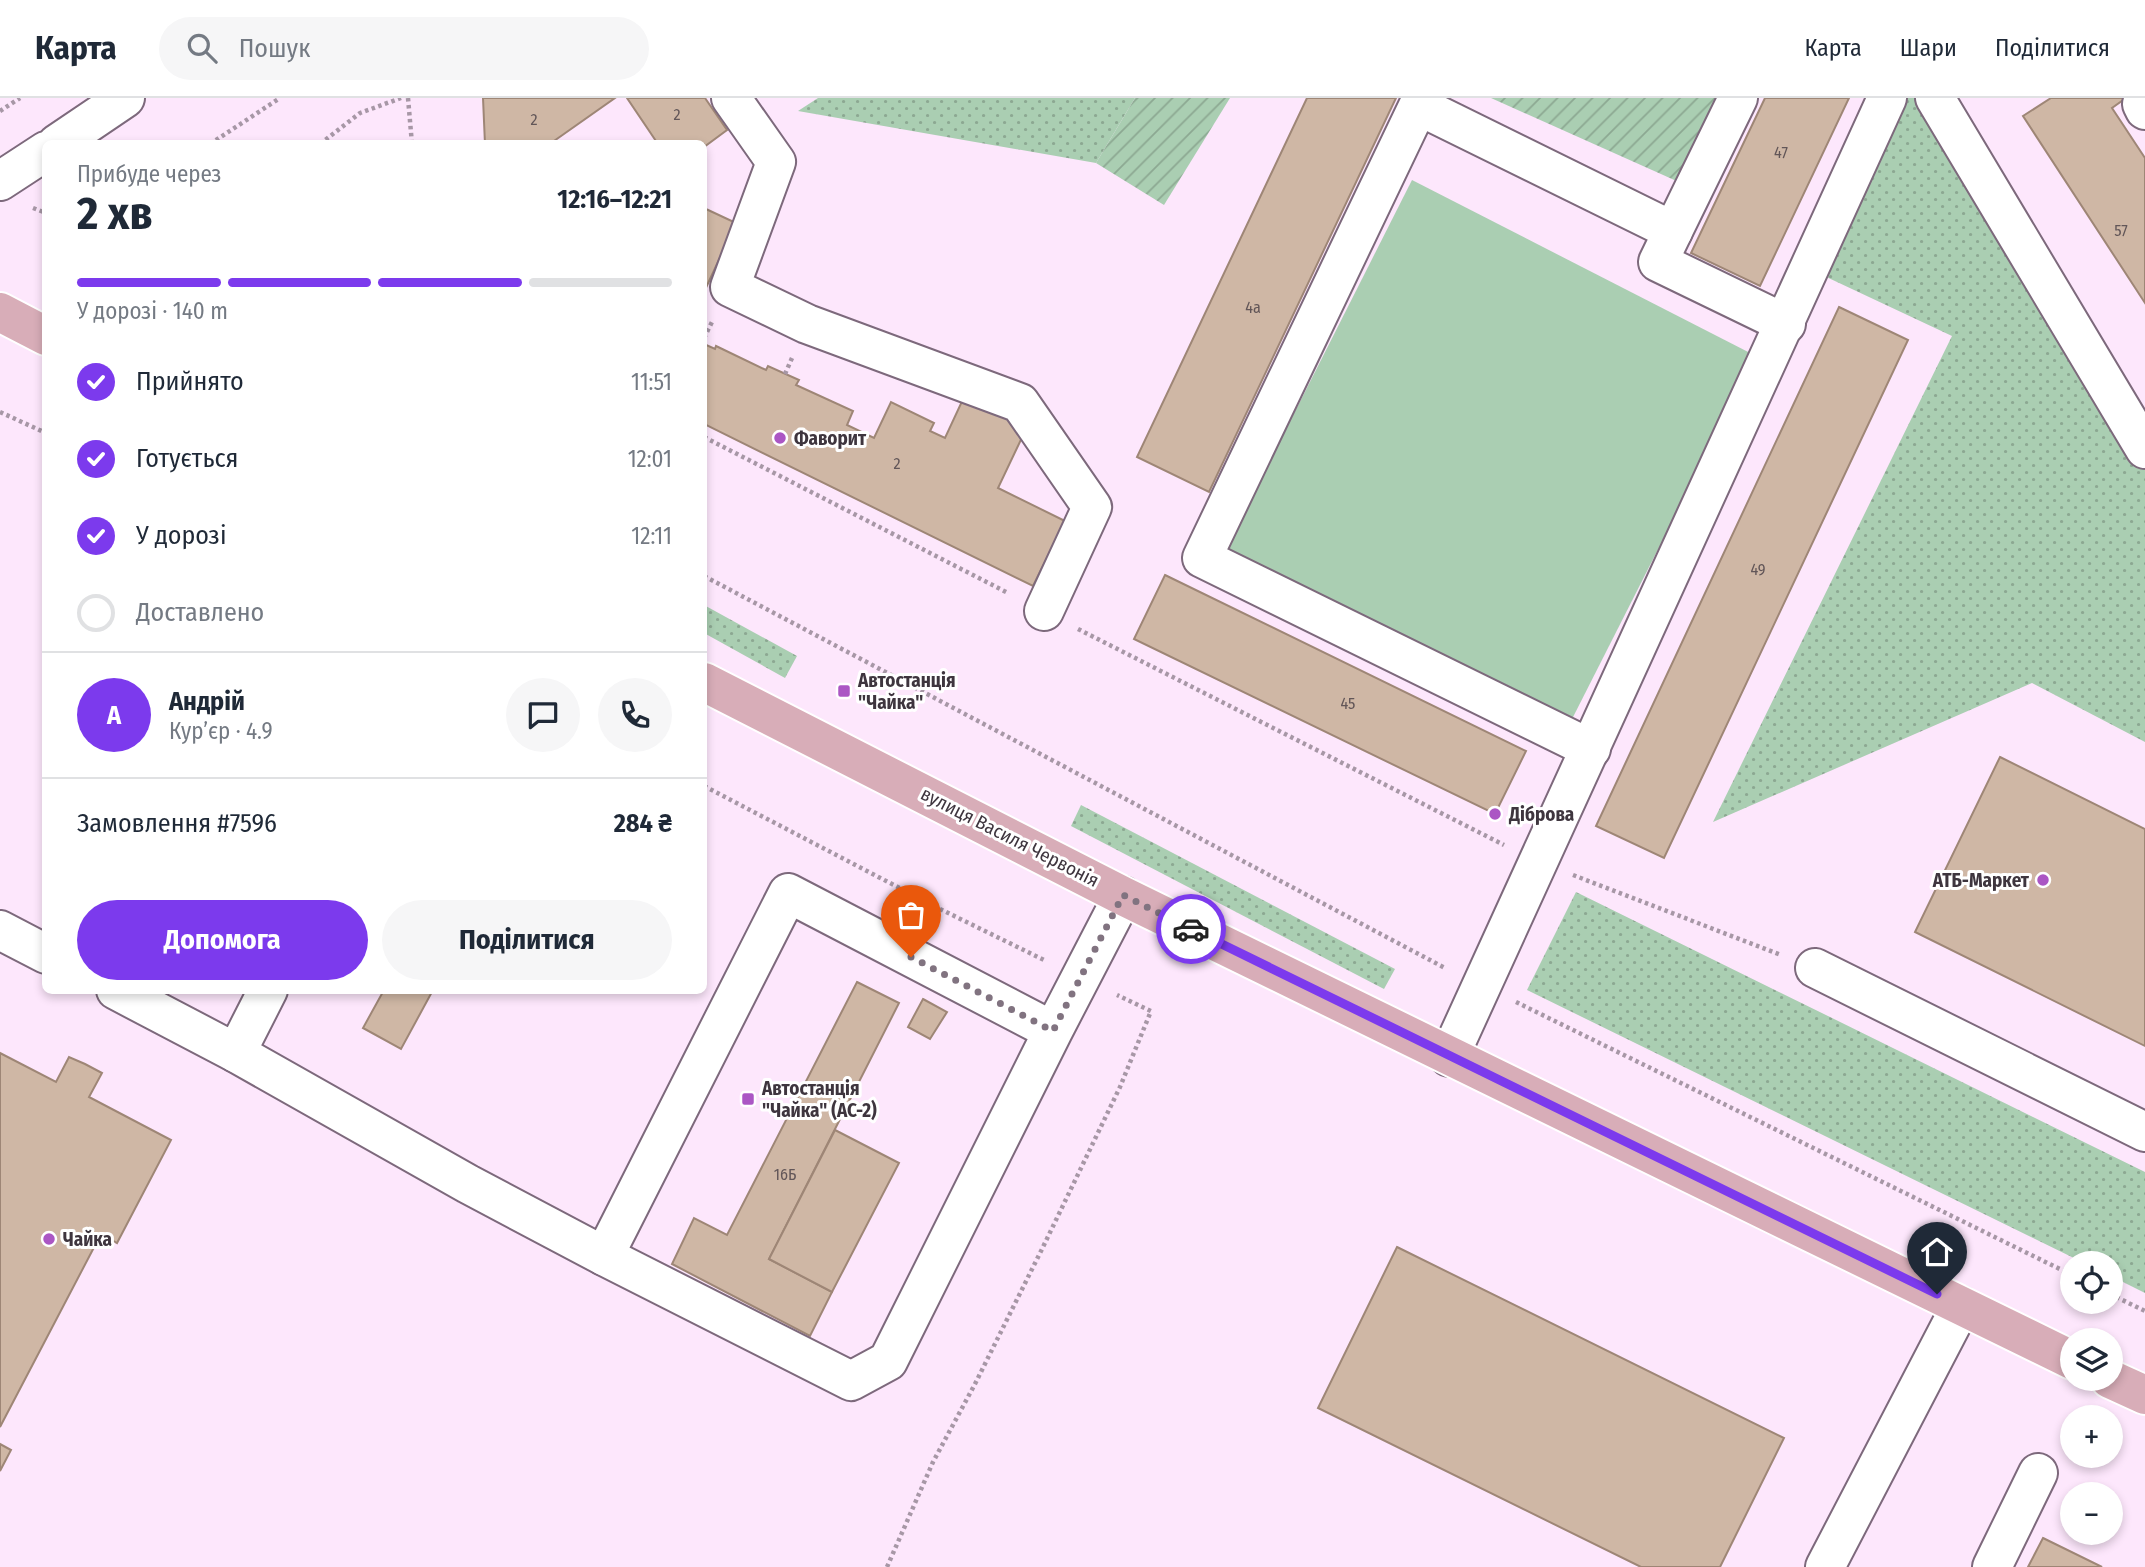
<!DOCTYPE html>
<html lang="uk">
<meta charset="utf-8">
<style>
:root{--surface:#fff;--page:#f6f6f7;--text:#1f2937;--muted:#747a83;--line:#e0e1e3;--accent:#7c3aed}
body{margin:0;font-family:"Fira Sans Condensed",sans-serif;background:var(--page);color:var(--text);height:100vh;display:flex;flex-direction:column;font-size:26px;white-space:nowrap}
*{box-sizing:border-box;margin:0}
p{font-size:23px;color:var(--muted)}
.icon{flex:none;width:38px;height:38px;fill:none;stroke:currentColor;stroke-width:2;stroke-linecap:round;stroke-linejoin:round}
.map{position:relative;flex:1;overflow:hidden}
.drawer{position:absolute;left:42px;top:42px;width:665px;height:854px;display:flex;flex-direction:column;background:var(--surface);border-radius:10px;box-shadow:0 4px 10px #0003}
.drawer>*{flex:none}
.fabs{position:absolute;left:2060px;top:1153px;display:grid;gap:14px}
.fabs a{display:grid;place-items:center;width:63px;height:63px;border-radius:50%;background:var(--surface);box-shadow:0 4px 10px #0003;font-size:35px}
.pin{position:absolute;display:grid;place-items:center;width:60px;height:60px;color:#fff;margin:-72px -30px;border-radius:50% 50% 50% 0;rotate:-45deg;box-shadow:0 0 7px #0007}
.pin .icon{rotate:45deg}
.courier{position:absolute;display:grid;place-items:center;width:70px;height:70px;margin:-35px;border:5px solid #7c3aed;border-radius:50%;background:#fff;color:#222;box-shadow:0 2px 9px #0007}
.headline em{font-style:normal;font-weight:700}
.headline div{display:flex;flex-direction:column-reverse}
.headline{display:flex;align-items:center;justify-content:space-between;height:119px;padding:0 35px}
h1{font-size:46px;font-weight:700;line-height:52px}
.bar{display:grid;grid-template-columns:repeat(4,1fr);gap:10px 7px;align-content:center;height:84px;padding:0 35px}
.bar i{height:9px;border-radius:5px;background:var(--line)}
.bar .current{background:var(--accent)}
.bar p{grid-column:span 4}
.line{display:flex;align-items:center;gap:18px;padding:0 35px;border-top:2px solid var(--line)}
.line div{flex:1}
.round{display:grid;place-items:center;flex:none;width:74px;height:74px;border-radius:37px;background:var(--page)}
ol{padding:0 35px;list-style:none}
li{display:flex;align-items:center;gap:21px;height:77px}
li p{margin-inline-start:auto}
li .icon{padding:7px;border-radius:50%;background:var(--accent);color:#fff;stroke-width:4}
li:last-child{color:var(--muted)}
li i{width:38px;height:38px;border:4px solid var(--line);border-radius:50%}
.cta{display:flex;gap:14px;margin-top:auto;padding:14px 35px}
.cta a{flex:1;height:80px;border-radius:42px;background:var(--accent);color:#fff;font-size:28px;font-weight:700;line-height:80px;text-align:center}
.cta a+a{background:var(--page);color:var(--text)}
header{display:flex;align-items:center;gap:42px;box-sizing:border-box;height:98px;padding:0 35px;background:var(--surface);border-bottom:2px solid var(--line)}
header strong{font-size:33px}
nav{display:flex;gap:38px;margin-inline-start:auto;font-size:24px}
.search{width:490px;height:63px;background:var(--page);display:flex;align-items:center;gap:18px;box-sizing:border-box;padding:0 24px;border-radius:38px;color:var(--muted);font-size:26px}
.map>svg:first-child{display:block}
.grass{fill:url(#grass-dots)}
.park{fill:#aaceb2}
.garden{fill:url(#garden-furrows)}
.building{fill:#cfb7a5;stroke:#9e8676;stroke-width:2}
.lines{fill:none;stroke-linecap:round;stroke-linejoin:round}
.minor-casing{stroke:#7d697c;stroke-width:42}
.major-casing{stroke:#fff;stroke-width:42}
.path{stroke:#a797a6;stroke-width:4.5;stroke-dasharray:3.5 3.5;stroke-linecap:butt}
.minor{stroke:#fff;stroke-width:38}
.major{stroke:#d8adb8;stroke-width:38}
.done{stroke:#817380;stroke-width:7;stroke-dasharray:0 12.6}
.route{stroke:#7c3aed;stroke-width:9}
.poi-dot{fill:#ab56c4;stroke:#fff;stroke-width:2.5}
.labels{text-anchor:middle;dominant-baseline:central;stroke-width:6;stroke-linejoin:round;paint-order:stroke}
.number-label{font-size:16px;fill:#625658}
.poi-label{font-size:19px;font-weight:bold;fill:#3e353e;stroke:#fff;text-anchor:start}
.street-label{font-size:19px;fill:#3e353e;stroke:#fff}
</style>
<header>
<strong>Карта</strong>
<div class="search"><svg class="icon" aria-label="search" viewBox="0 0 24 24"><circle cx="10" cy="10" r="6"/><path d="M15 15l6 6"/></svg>Пошук</div>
<nav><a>Карта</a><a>Шари</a><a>Поділитися</a></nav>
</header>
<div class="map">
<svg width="2145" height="1469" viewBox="0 0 2145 1469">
<defs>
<pattern id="grass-dots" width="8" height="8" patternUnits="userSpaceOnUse" patternTransform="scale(1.75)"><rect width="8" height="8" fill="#aaceb2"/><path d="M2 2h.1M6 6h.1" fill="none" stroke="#8ca892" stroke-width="1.8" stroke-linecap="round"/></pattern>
<pattern id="garden-furrows" width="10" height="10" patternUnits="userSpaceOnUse" patternTransform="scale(1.75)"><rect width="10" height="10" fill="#aaceb2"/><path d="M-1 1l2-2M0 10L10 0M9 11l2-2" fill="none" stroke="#8ca892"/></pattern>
</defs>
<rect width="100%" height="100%" fill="#fde7fc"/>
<!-- grass -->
<g class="grass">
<path d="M818 0H1135L1096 65 798 13Z"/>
<path d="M1905 0H1922L2145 368V644L2032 585 1713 724 1952 238 1820 176Z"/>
<path d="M704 507 797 558 785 580 704 535Z"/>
<path d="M1081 707 1395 871 1384 891 1071 728Z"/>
<path d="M1576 794 2145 1074V1195L2111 1178 2110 1166 2084 1165 1527 892Z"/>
</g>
<!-- park -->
<path class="park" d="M1412 82 1756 258 1568 629 1224 454Z"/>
<!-- garden -->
<g class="garden">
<path d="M1135 0H1230L1164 107 1096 65Z"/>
<path d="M1491 0H1722L1681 85Z"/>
</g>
<!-- building -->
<g class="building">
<path d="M483 0H615L554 43V46H485Z"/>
<path d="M627 0H705L727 32 704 49V46H658Z"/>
<path d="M1307 0H1396L1209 394 1137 359Z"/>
<path d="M1765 0H1849L1760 188 1691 155Z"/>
<path d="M2051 0H2126L2112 10 2145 60V205L2023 18Z"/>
<path d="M704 74 706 111 736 125 704 194Z"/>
<path d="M1839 209 1908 242 1664 760 1596 728Z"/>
<path d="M704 246 715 251 716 248 766 272 768 268 799 282 796 287 853 313 847 327 874 340 891 304 934 325 930 333 945 340 964 299 1027 329 998 390 1065 423 1033 488 704 326Z"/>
<path d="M1165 477 1526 653 1495 716 1134 541Z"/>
<path d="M2000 659 2145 731V948L1915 834Z"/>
<path d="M857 884 899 905 769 1161 832 1194 810 1238 672 1166 694 1120 727 1137Z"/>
<path d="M384 892H433L401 951 363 930Z"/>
<path d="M923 901 947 914 930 941 908 929Z"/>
<path d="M0 955 56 984 69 959 85 966 102 975 89 999 171 1042 117 1145 101 1136 0 1329Z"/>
<path d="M835 1032 899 1065 832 1194 769 1161Z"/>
<path d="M1397 1149 1784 1340 1720 1469H1641L1318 1310Z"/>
<path d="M0 1346 11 1352 0 1373Z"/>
<path d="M2043 1440 2102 1469H2028Z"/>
</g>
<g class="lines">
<!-- minor casing -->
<g class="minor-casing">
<g id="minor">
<path d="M731 0 776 64 730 189 807 226 1020 305 1092 409 1044 513"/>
<path d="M1422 0 1202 460 1591 651"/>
<path d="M1935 0 2145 351"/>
<path d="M2142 6 2145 12"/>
<path d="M1419 8 1673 133 1738 0"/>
<path d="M57 46 125 0"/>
<path d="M0 83 46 53"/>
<path d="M1673 133 1658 164 1786 226"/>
<path d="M0 832 46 856"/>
<path d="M1815 870 2145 1034"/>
<path d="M116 892 236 955 268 892"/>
<path d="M1053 933 788 795 604 1158 851 1283 888 1263 1053 933 1123 798"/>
<path d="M236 955 468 1086 604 1158"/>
<path d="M1449 959 1887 0"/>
<path d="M1825 1469 1961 1208"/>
<path d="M1992 1469 2038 1375"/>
</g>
</g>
<!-- major casing -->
<g class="major-casing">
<g id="major">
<path d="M0 214 46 238"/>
<path d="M704 584 1123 798 2072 1262"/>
<path d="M2110 1281 2145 1297"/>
</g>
</g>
<!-- path -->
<g class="path">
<path d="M408 0 412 46"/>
<path d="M0 13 20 0"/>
<path d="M210 46 280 0"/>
<path d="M320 46 360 15 401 0"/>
<path d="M33 110 46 115"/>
<path d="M704 240 712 224"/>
<path d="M785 276 792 260"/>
<path d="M0 314 46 335"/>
<path d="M704 339 1008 495"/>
<path d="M704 478 1445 870"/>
<path d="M1078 531 1504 747"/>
<path d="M704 688 936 809 1046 863"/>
<path d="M1573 777 1781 857"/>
<path d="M1516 904 2072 1177"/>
<path d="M2110 1196 2145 1213"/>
<path d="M887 1469 933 1364 975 1286 1043 1149 1120 989 1151 913 1117 897"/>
</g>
<!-- minor -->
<use href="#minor" class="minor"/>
<!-- major -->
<use href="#major" class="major"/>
</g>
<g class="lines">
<!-- done -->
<path class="done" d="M911 859 1053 933 1123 797 1191 831"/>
<!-- route -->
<path class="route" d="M1191 831 1937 1196"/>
</g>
<!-- markers -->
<g class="poi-dot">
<circle cx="780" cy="340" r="7"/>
<rect x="837" y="586" width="14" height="14" rx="3.5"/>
<circle cx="1495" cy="716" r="7"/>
<circle cx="2043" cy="782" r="7"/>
<rect x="741" y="994" width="14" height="14" rx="3.5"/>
<circle cx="49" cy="1141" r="7"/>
</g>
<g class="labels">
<!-- number labels -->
<g class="number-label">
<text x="677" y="16">2</text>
<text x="534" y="21">2</text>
<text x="1781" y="54">47</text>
<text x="2121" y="132">57</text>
<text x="1253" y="209">4а</text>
<text x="897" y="365">2</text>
<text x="1758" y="471">49</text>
<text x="1348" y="605">45</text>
<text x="785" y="1076">16Б</text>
</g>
<!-- poi labels -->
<g class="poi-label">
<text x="794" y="340">Фаворит</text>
<text x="858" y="582">Автостанція<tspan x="858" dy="22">"Чайка"</tspan></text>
<text x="1509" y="716">Діброва</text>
<text x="2029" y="782" text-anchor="end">АТБ-Маркет</text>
<text x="762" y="990">Автостанція<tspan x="762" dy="22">"Чайка" (АС-2)</tspan></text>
<text x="63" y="1141">Чайка</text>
</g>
<!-- street labels -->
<g class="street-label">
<text transform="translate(1010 739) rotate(27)">вулиця Василя Червонія</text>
</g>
</g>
</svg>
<div class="fabs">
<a><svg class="icon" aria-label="locate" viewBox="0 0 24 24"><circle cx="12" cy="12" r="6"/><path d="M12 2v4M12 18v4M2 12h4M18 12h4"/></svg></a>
<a><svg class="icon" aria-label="layers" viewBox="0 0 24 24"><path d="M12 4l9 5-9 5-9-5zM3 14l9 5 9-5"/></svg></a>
<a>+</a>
<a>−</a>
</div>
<div class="pin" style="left:911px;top:859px;background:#ea580c"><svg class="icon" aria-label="bag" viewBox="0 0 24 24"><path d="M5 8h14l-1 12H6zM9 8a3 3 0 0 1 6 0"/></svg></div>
<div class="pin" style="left:1937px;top:1196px;background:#1f2937"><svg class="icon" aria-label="home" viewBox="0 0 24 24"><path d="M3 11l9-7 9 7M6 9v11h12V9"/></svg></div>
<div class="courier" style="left:1191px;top:831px"><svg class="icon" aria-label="car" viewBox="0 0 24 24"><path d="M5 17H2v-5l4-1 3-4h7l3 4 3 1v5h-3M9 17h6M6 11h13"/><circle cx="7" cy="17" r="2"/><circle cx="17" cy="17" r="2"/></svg></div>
<section class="drawer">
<div class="headline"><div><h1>2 хв</h1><p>Прибуде через</p></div><em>12:16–12:21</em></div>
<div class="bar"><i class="current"></i><i class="current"></i><i class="current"></i><i></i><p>У дорозі · 140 m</p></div>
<ol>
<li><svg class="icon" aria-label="check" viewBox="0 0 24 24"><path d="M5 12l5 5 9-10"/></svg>Прийнято<p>11:51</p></li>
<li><svg class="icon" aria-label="check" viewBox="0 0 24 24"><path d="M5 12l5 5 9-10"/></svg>Готується<p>12:01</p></li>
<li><svg class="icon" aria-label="check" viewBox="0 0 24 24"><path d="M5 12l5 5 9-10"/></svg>У дорозі<p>12:11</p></li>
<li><i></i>Доставлено</li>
</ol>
<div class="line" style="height:126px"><b class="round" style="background:var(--accent);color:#fff">А</b><div><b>Андрій</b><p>Кур’єр · 4.9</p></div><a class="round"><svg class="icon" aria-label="chat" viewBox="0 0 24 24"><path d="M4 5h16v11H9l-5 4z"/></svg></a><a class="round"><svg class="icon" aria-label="phone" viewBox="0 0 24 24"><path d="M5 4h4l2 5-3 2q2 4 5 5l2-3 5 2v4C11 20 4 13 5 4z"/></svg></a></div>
<div class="line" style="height:91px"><div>Замовлення #7596</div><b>284 ₴</b></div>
<div class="cta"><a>Допомога</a><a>Поділитися</a></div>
</section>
</div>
